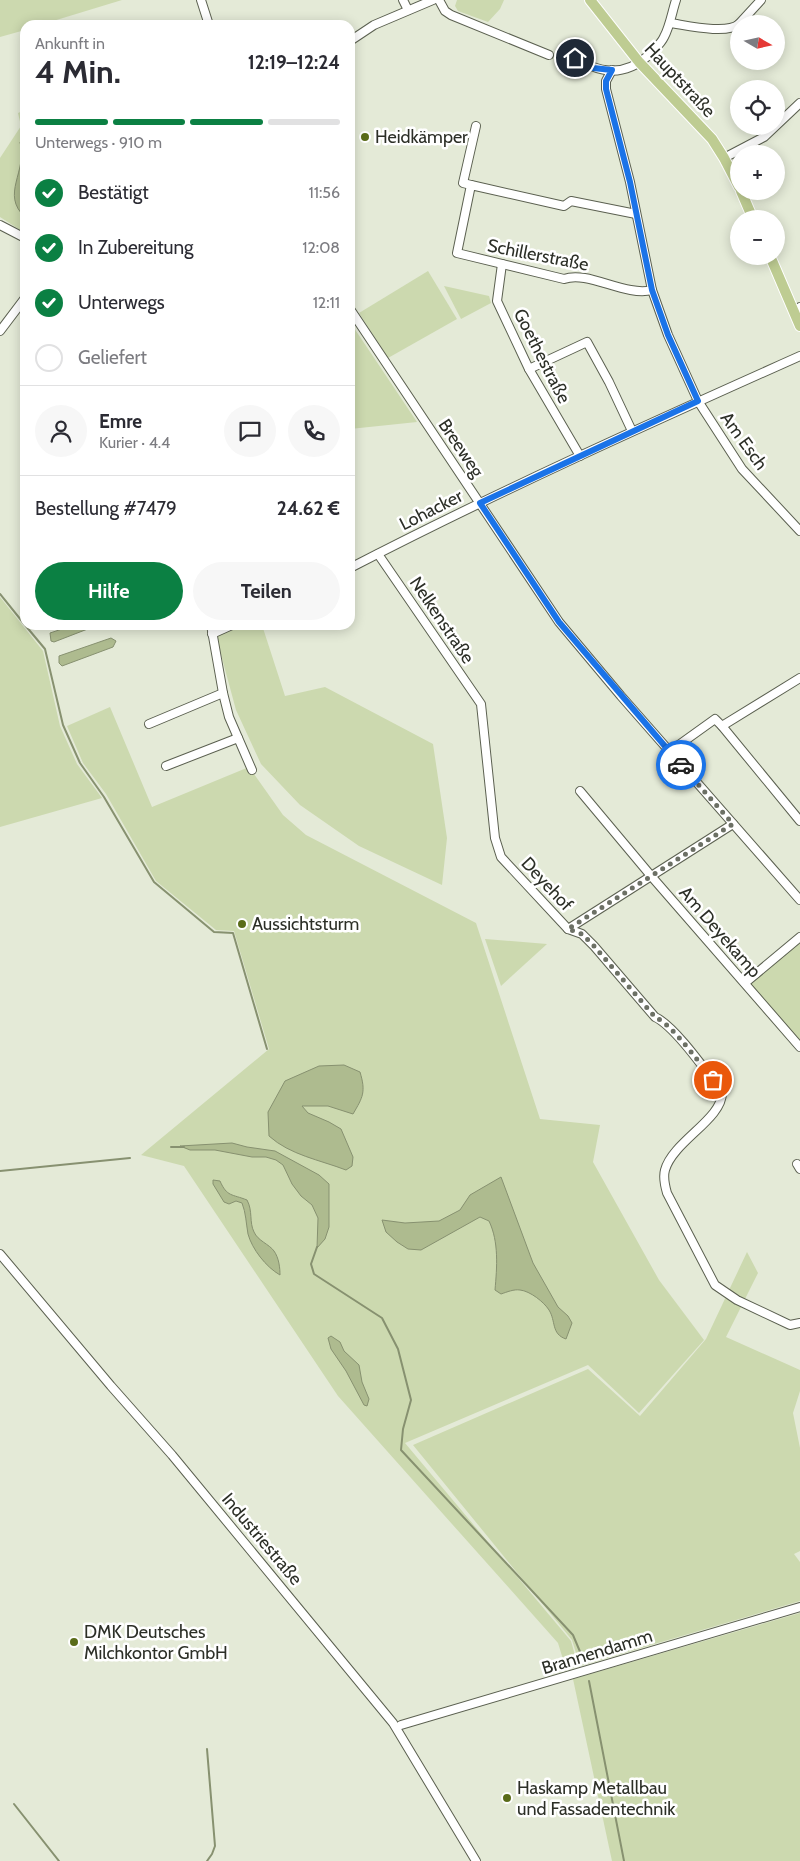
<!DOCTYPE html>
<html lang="de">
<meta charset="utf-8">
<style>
:root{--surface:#fff;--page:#f7f7f7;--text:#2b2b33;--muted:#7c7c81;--line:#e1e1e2;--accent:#0b8043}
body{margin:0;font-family:Cabin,sans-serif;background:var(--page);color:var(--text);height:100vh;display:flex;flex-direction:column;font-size:19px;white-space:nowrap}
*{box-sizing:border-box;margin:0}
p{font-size:16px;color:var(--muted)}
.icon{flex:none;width:28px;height:28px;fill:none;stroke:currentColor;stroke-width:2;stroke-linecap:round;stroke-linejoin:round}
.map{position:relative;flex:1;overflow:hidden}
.side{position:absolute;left:20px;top:20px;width:335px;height:610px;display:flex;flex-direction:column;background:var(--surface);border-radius:15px;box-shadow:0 2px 12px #0003}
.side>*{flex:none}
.needle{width:32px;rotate:99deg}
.tools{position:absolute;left:730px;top:15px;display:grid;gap:10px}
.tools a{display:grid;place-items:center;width:55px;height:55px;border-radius:50%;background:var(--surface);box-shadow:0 2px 12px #0003;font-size:25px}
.pin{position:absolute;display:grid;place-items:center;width:42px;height:42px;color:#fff;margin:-21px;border:2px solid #fff;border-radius:50%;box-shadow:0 1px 5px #0007}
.courier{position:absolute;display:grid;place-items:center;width:50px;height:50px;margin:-25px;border:4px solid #1a73e8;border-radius:50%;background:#fff;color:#222;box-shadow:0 1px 6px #0007}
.headline em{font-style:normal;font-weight:700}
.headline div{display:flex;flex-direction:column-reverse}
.headline{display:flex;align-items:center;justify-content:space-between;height:85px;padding:0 15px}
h1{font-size:32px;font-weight:700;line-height:38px}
.bar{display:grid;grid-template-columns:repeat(4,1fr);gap:8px 5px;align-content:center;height:60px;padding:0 15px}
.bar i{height:6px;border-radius:4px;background:var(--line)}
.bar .active{background:var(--accent)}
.bar p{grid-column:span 4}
.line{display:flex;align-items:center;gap:12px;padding:0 15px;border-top:1px solid var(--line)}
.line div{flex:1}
.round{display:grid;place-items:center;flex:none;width:52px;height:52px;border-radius:26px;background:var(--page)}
ol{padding:0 15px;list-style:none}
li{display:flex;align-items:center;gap:15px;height:55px}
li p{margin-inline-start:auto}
li .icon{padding:5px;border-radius:50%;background:var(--accent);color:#fff;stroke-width:4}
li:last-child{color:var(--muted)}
li i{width:28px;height:28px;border:2px solid var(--line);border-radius:50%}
.button{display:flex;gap:10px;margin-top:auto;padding:10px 15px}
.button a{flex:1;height:58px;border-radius:30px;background:var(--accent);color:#fff;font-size:20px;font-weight:700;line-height:58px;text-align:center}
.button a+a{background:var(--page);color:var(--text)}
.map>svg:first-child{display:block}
.green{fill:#ccd9af}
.water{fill:#aebb8f;stroke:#879170}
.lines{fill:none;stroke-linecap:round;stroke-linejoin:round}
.stream{stroke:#879170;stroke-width:2}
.minor-casing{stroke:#5b6050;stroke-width:10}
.major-casing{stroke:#fff;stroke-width:12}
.minor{stroke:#fff;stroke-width:8}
.major{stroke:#becc92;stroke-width:10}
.done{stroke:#6c7065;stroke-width:5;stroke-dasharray:0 9}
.route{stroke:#1a73e8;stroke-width:6}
.poi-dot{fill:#5a6c19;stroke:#fff;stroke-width:2}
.labels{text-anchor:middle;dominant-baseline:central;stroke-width:5;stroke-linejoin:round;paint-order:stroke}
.street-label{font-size:18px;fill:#2c2f27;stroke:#fff}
.poi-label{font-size:18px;fill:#2c2f27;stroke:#fff;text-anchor:start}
</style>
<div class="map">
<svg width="800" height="1861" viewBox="0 0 800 1861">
<rect width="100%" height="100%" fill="#e4ead7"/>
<!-- green -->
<g class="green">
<path d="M0 0H122L40 25H25V30L0 37Z"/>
<path d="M457 0H504L500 9 488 22 458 11 455 6Z"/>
<path d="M25 110V233L0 217V158L21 126 18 113Z"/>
<path d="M428 271 457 319 388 358 359 313Z"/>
<path d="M444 286 489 296 491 303 461 319Z"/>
<path d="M350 322 417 422 350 429Z"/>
<path d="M0 597 43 651 60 726 77 764 102 798 0 827Z"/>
<path d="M239 625H262L285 696 325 687 433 744 447 838 442 885 359 846 300 805 261 764 236 710 216 636Z"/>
<path d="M110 707 152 807 249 767 283 815 306 835 476 923 540 1119 600 1125 593 1162 659 1280 704 1340 639 1413 588 1365 405 1443 571 1641 578 1666 566 1669 558 1643 338 1396 184 1166 141 1155 269 1049 234 931 216 930 156 881 106 794 83 763 67 726Z"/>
<path d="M485 939 547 944 501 986Z"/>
<path d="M800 941V1040L750 985Z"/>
<path d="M747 1252 758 1273 726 1337 800 1370V1391L793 1413 800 1448V1551L794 1554 800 1562V1601L580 1666 572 1640 413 1445 588 1369 640 1416 706 1339Z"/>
<path d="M800 1613V1861H612L573 1679Z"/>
</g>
<!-- water -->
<g class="water">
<path d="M23 139 25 140V217C0 194 28 172 20 142Z"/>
<path d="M74 625H98L54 642 51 641 50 633Z"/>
<path d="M111 638 116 641 113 647 62 666 59 663V656Z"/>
<path d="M344 1065 360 1072C366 1092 363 1097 353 1114L328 1106H302L308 1113 329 1122 341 1129 353 1157 352 1166 346 1170C320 1160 290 1155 269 1136L268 1112 285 1081 319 1066Z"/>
<path d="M232 1143 247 1147 275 1151 319 1175 329 1184V1227L325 1239 317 1248 318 1218 312 1205 301 1196 292 1184 283 1165 276 1160 266 1157H252L215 1150H190L180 1146Z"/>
<path d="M501 1177 533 1263 558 1307 568 1316 572 1323 566 1339C551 1334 556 1321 549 1310 544 1302 530 1291 520 1290 514 1289 507 1292 501 1294L495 1290C497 1267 499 1242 489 1221L480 1217 421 1250 408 1249 397 1242 386 1232 382 1220 405 1223 439 1221 460 1210 470 1195Z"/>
<path d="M213 1180 220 1181C227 1197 232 1194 247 1200 253 1211 249 1222 254 1232 258 1241 269 1244 274 1251 279 1258 280 1268 280 1275 266 1267 252 1249 248 1234 246 1223 246 1213 242 1203L236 1201 229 1204 224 1202 213 1184Z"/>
<path d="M331 1336 340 1342 344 1351 359 1365 362 1382 369 1399 367 1406 364 1405 346 1371 331 1349 328 1338Z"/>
</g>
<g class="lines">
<!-- stream -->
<g class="stream">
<path d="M0 594 25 625"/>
<path d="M25 625 45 649 63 725 80 763 104 797 154 882 214 932 233 933 267 1049"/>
<path d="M171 1147H184"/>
<path d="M0 1171 130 1158"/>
<path d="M317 1247 311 1264 314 1274 382 1318 398 1349 411 1400 403 1429 401 1450 573 1635 581 1654"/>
<path d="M589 1681 624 1861"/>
<path d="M14 1804 59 1861"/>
<path d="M207 1861 212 1854 215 1846 207 1749"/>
</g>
<!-- minor casing -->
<g class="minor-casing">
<g id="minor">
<path d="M201 0 209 25"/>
<path d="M403 0 408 10"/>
<path d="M439 0 445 11 451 15 549 55"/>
<path d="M670 23C685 25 727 35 739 24"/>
<path d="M739 24 761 0"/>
<path d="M350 41 374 25 433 0"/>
<path d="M564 51C593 71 620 81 649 55 654 49 661 44 664 37 670 26 672 12 676 0"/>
<path d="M612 70 606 81V89L630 182 652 290 668 335 698 401 742 469 800 531"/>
<path d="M724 158 764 137 800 103"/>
<path d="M471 185 463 183 476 126"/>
<path d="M636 214 571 201 564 206 471 185 457 253 564 279C588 270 625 297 652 290"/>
<path d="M0 225 25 238"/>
<path d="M502 264 497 301 529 369 580 456"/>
<path d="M350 309 559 622 621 696 800 900"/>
<path d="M794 311 800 307"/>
<path d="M0 331 25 298"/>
<path d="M529 369 587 342 609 382 632 431"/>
<path d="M378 554 481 704 495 838 501 857 568 929 582 934 594 946 655 1017C675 1026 708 1074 722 1092 723 1119 673 1141 665 1170 663 1177 665 1186 667 1193L715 1285 737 1300 790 1325 800 1323"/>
<path d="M350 568C497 492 648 424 800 356"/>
<path d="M211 625 223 693 229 717 252 770"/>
<path d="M212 634 232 625"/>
<path d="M149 724 223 693"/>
<path d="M722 726 800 821"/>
<path d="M669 752 715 719 722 726 800 678"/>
<path d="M166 766 238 738"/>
<path d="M580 791 652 877 800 1047"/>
<path d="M568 929 733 824"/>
<path d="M745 983 800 937"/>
<path d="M797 1164 800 1169"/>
<path d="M0 1254 111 1386 172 1455 393 1723 476 1861"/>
<path d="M401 1725 800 1607"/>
</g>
</g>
<!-- major casing -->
<g class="major-casing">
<g id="major">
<path d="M590 0 639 62 712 139 724 158 739 187"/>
<path d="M741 191 753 219"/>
<path d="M770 256 800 326"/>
</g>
</g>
<!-- minor -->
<use href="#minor" class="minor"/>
<!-- major -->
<use href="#major" class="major"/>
</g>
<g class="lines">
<!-- done -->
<path class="done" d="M681 765 733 824 568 929 582 934 594 946 655 1017C673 1025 700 1064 713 1080"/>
<!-- route -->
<path class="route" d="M575 58 593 68 612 70 606 81V89L630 182 652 290 668 335 698 401 480 503 559 622 681 765"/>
</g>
<!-- markers -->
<g class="poi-dot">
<circle cx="365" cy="137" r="5"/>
<circle cx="242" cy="924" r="5"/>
<circle cx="74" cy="1642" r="5"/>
<circle cx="507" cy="1798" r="5"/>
</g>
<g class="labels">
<!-- street labels -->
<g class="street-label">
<text transform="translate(680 80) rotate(47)">Hauptstraße</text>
<text transform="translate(538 255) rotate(11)">Schillerstraße</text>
<text transform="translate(542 356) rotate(63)">Goethestraße</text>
<text transform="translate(744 441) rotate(54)">Am Esch</text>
<text transform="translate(461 448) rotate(56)">Breeweg</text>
<text transform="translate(431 510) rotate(-27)">Lohacker</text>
<text transform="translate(442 620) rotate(56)">Nelkenstraße</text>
<text transform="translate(547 884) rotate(47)">Deyehof</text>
<text transform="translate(720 932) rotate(49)">Am Deyekamp</text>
<text transform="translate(262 1539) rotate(50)">Industriestraße</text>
<text transform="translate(597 1652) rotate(-17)">Brannendamm</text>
</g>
<!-- poi labels -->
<g class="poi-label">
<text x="375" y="137">Heidkämper</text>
<text x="252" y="924">Aussichtsturm</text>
<text x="84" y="1632">DMK Deutsches<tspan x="84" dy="21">Milchkontor GmbH</tspan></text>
<text x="517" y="1788">Haskamp Metallbau<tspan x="517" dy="21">und Fassadentechnik</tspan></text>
</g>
</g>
</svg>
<div class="tools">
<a><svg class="needle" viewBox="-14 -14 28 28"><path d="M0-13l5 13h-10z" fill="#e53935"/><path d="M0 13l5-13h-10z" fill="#7c7c81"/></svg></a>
<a><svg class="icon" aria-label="locate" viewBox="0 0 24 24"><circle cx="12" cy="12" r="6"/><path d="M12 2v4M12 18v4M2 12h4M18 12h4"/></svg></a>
<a>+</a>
<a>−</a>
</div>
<div class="pin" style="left:713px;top:1080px;background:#ea580c"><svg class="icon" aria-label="bag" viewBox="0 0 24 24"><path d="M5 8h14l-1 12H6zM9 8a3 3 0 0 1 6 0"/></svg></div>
<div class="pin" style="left:575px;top:58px;background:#1f2937"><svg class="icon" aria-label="home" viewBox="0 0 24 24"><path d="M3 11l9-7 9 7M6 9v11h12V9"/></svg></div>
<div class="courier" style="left:681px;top:765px"><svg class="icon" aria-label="car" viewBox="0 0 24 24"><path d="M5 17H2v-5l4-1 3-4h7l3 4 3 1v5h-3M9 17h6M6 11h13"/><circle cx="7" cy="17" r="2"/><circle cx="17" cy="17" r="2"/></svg></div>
<section class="side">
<div class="headline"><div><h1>4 Min.</h1><p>Ankunft in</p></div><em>12:19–12:24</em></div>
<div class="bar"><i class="active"></i><i class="active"></i><i class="active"></i><i></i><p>Unterwegs · 910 m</p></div>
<ol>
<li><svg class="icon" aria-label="check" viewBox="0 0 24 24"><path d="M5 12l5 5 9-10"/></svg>Bestätigt<p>11:56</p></li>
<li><svg class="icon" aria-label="check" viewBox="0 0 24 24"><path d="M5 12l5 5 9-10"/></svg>In Zubereitung<p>12:08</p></li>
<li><svg class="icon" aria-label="check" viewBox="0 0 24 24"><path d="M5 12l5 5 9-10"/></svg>Unterwegs<p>12:11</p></li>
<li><i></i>Geliefert</li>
</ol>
<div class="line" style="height:90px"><a class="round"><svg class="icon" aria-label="person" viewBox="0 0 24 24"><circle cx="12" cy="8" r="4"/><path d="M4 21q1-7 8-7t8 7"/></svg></a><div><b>Emre</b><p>Kurier · 4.4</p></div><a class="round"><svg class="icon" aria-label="chat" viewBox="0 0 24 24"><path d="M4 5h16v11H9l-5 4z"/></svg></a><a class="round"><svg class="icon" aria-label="phone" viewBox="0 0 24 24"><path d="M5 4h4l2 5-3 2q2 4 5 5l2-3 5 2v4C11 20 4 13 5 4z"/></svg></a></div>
<div class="line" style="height:65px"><div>Bestellung #7479</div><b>24.62 €</b></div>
<div class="button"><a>Hilfe</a><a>Teilen</a></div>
</section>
</div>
